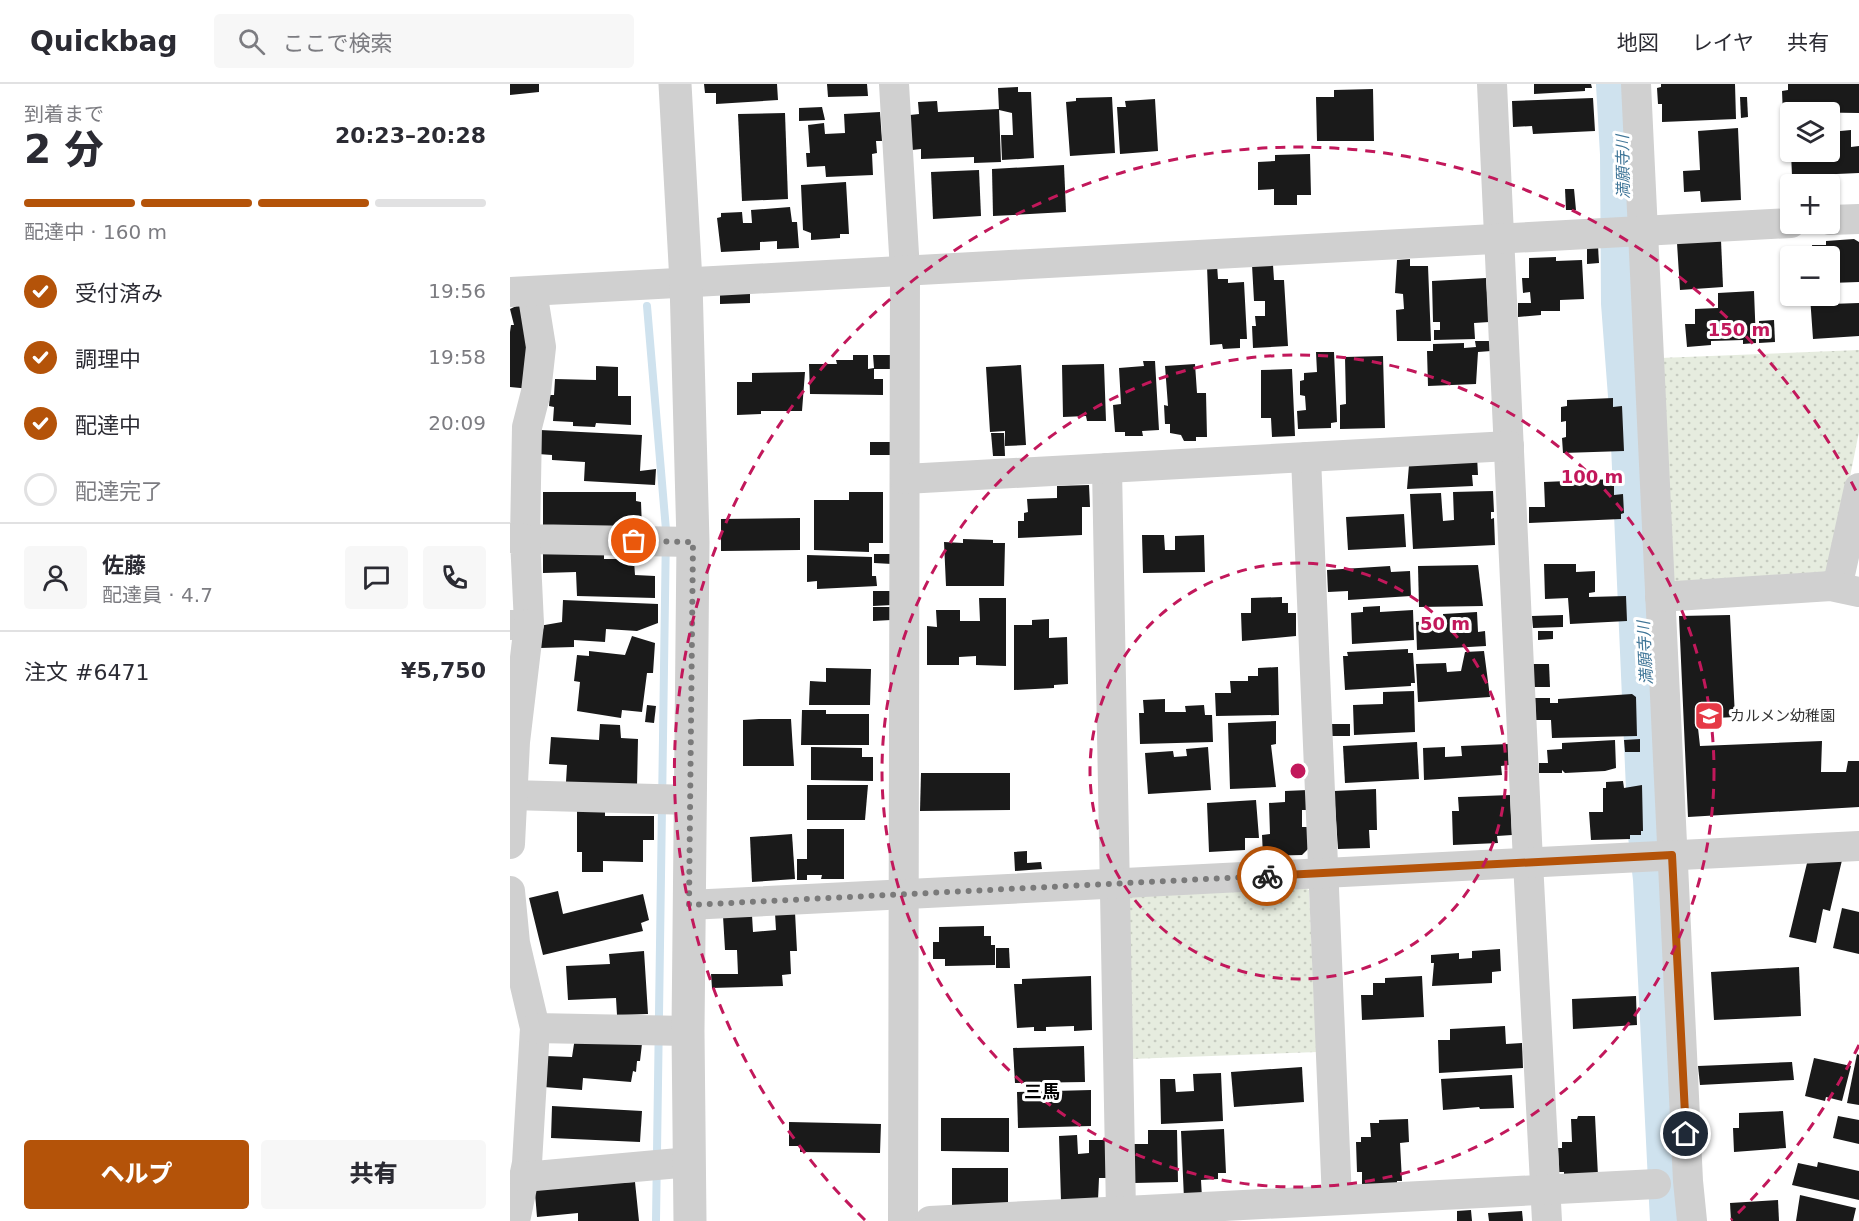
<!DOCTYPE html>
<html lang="ja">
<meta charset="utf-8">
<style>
:root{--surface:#fff;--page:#f7f7f7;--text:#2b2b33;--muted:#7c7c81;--line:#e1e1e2;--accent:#b45309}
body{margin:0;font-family:"DejaVu Sans","Noto Sans JP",sans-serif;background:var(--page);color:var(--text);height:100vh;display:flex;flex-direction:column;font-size:22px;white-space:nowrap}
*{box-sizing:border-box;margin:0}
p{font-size:20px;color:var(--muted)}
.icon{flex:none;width:33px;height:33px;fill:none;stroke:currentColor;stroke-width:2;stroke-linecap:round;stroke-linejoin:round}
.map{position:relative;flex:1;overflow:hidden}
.drawer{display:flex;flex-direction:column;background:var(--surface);width:510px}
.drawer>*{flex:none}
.buttons{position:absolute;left:1270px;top:18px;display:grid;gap:12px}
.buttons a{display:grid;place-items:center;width:60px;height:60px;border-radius:6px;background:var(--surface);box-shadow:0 2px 4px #0004;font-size:30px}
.pin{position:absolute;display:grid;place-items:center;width:51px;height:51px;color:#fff;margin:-26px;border:3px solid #fff;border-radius:50%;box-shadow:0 2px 6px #0007}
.courier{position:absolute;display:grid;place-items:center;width:60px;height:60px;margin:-30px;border:4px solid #b45309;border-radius:50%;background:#fff;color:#222;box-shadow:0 2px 8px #0007}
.headline em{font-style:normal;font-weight:800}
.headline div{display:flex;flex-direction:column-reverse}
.headline{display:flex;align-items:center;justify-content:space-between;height:102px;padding:0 24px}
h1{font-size:39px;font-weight:800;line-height:45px}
.bar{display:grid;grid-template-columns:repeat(4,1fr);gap:9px 6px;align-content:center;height:72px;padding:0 24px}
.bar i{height:8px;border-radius:4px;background:var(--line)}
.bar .selected{background:var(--accent)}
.bar p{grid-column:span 4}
.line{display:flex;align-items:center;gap:15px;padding:0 24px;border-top:2px solid var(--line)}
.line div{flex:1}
.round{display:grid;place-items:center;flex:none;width:63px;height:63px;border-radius:6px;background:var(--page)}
ol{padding:0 24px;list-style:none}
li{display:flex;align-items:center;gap:18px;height:66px}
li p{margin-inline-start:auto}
li .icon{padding:6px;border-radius:50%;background:var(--accent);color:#fff;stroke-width:4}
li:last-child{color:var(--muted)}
li i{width:33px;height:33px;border:3px solid var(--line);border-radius:50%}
.action{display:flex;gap:12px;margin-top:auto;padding:12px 24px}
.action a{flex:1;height:69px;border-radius:6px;background:var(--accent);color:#fff;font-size:24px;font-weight:800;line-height:69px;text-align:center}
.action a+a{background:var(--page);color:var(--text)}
header{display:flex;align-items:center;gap:36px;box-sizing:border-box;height:84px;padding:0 30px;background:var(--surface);border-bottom:2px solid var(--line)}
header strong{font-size:28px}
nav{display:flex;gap:33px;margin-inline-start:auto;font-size:21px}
.search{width:420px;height:54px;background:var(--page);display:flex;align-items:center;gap:15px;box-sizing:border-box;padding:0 21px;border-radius:6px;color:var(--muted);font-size:22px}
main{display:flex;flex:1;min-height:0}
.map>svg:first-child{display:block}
.park{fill:url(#park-dots)}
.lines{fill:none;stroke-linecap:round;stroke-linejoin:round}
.stream{stroke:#cfe2ee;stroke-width:8}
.river{stroke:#cfe2ee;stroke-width:50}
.building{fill:#1a1a1a}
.minor{stroke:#d0d0d0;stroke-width:30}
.tertiary{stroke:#d0d0d0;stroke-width:33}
.done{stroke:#7a7a7a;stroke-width:6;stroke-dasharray:0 10.8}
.route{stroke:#b45309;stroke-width:8}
.ring{fill:none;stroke:#c2185b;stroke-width:3;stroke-dasharray:10 8}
.labels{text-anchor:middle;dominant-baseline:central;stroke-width:6;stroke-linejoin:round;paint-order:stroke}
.poi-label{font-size:15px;fill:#333;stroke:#fff;text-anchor:start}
.water-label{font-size:16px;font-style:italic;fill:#3f7597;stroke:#fff}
.quarter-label{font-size:18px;font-weight:bold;fill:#000;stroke:#fff}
.centre{fill:#c2185b;stroke:#fff;stroke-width:3}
.ring-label{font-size:18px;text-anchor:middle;font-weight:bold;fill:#c2185b;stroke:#fff;stroke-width:6;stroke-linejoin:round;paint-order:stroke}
</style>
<header>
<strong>Quickbag</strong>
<div class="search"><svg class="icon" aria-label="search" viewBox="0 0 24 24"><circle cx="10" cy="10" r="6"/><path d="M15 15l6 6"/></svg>ここで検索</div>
<nav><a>地図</a><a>レイヤ</a><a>共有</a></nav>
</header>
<main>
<section class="drawer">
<div class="headline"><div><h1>2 分</h1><p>到着まで</p></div><em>20:23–20:28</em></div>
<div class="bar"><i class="selected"></i><i class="selected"></i><i class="selected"></i><i></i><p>配達中 · 160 m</p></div>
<ol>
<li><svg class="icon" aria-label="check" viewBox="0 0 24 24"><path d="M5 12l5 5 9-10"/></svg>受付済み<p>19:56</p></li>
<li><svg class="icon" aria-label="check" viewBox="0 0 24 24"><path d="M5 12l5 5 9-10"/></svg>調理中<p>19:58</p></li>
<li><svg class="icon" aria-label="check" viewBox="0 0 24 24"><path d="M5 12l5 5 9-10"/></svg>配達中<p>20:09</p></li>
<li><i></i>配達完了</li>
</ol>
<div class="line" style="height:108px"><a class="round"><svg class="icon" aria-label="person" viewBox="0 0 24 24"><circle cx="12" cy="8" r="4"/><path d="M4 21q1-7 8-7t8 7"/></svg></a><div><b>佐藤</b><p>配達員 · 4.7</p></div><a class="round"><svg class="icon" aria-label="chat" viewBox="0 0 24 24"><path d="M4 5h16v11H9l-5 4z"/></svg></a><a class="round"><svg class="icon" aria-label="phone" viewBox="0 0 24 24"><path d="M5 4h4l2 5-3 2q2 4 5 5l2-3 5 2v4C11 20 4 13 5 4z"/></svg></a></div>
<div class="line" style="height:78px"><div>注文 #6471</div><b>¥5,750</b></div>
<div class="action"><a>ヘルプ</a><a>共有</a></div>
</section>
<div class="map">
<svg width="1349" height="1137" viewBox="0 0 1349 1137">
<defs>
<pattern id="park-dots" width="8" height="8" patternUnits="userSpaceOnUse" patternTransform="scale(1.5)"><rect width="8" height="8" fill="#e6ecdf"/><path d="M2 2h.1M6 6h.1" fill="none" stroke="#c6cbc0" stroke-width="1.8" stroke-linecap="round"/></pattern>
</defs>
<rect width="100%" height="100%" fill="#fff"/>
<!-- park -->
<g class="park">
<path d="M1349 266V348L1320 492 1159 504 1150 274Z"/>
<path d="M785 800 799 806 807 968 620 975 611 804Z"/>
</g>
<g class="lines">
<!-- stream -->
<path class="stream" d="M137 222 156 446 146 1137"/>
<!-- river -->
<path class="river" d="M1111 0 1115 70 1116 219 1125 338 1143 751 1148 795 1165 1137"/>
</g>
<!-- building -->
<g class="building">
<path d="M0 0H29V8L0 11Z"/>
<path d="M194 0H267L268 16 206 20V9H195Z"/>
<path d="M317 0H357L358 12 318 13Z"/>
<path d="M1024 0H1081L1082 4H1075V7L1024 10Z"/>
<path d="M1151 0H1225L1226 35 1152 38V20H1148L1147 4 1151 3Z"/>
<path d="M1278 0H1349V29L1281 28V32H1273L1272 7 1278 6Z"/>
<path d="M508 3V8H521L524 74 492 76 491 51H503L502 29 489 26 488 4Z"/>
<path d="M863 5 864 57H807L806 13H824V6Z"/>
<path d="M602 13 605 69 560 72 556 18 566 17V14Z"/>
<path d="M1230 13H1237L1238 33 1231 34Z"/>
<path d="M1083 14 1085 47 1023 50 1022 42 1003 43 1002 17Z"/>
<path d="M645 15 648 67 610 70 607 23H616L615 17Z"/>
<path d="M427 17 428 28 489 25 491 78 464 79V73L411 75V65L402 66 400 31 409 30 408 18Z"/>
<path d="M312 23 315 36 289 37V24Z"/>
<path d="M370 28 372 57H366L367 69 362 70 363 91 316 93 315 82 297 83 296 69H300L298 41 314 39 315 50 335 49 334 30Z"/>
<path d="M275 29 278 115 232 117 228 30Z"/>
<path d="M1228 44 1231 116 1191 118 1190 107 1174 108 1173 87 1190 86 1188 47Z"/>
<path d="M1341 46V63L1349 62V89L1282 92 1281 68H1320V48Z"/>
<path d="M800 70 801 111H787V121H764V105L748 106V78L765 77V71Z"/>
<path d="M554 81 556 128 483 132 482 85Z"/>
<path d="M469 86 471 132 423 135 421 88Z"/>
<path d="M336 98 339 150H330V154L301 156V149L293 146 291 101Z"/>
<path d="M1055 105H1064L1066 126H1056Z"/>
<path d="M280 123 282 138H287L289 164 267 165V157L250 158V166L211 168 207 134 211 133V129L232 128 233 139H242L241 126Z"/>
<path d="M1344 155 1349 158V198L1320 199V172H1303L1302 161H1316V157Z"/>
<path d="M1211 156 1213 203 1170 206 1167 159Z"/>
<path d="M1077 162H1088L1089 179 1077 180Z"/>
<path d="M1046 173V177L1072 176 1074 215 1050 216V227H1031V231L1008 233V219H1021L1020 208 1013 209 1012 194H1019V174Z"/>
<path d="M900 175V182H918L921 257H887L886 226 894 225 893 210 885 209 887 176Z"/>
<path d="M707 181 708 195H718V199L734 198 737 255H730V264L713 265 712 260 700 261 697 182Z"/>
<path d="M742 181H763L764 196H774L778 262 743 264 742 242H746L745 232H755V217H744Z"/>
<path d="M976 194 979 238 964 239 965 255 924 256V246H930V238H923L922 197Z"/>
<path d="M240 207V219L210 220V208Z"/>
<path d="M1244 207 1246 259 1233 260V256L1201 257V261L1177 263 1175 240H1185V225L1208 224V209Z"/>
<path d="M1300 212H1320V220L1349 219V252L1303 255Z"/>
<path d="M17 217 21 305 0 303V248L1 241H4L0 225Z"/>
<path d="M1264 236 1265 258 1249 259V237Z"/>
<path d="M965 257H981V267L968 268 966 300 918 302 917 267H923V260L954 259V264L966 263Z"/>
<path d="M806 268H824L827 338 821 339V344L788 345 787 327 796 326 795 312 790 311V297L794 296V289L807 288Z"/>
<path d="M343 271H358V285L364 284 363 271H381L382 285H364V295H373V311L300 310 299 280H327L326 276H343Z"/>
<path d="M873 272 875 344 830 345V321L836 320 835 273Z"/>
<path d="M633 277H645L649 346 632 347 633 352H615V348H605L603 321 611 320 609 284 634 282Z"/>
<path d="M594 280 596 337H577L576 332 553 333 552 281Z"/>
<path d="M685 280 687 309H696L697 353H686V357H674L671 351 660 349V340H655L654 321 658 322 655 282Z"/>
<path d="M511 281 516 361 495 362V347L480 348 476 283Z"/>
<path d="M86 282 108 283V312H121V341L86 339 85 343 63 342V338L43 337 44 323 39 322 40 311H44L45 295 86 296Z"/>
<path d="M782 285 785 352 762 353 761 334H751V286Z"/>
<path d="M295 288 292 327H251V330L227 331V298H242V289Z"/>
<path d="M1103 314V323L1112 322 1114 367 1053 369 1052 354 1056 353V337L1051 338V323L1057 322V316Z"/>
<path d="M30 346 132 351 130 387 146 385 145 401 74 397 75 378 42 376V371L28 370Z"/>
<path d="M481 349H494L495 372H483Z"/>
<rect x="360" y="358" width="20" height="13"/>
<path d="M967 372 968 391H962L963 402 897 405 899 381Z"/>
<path d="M1104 395V411L1113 410 1114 429 1111 430V435L1019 439V423H1035L1034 398Z"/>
<path d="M579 401 580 423H572V451L508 454V437H514V429L518 428 517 415 547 414V402Z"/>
<path d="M983 407 984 428H981V435L984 434 985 461 903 465 900 410 931 409 933 437 944 436 943 408Z"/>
<path d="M33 408H126V417L131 418 132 444H33Z"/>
<path d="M339 408H373V459H359V468L304 466V416H339Z"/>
<path d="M894 430 896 463 838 466 836 433Z"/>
<path d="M290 434V466L211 467V435Z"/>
<path d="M632 451H654L655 466H665V452L694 451 695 488 633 489Z"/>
<path d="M453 455 483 456V459H495L494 502H436L434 458 453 459Z"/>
<path d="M33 464 94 466V475H119L120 477H124L125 491 145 492V514L67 512 66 488 33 489Z"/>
<path d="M364 470H382V480L364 479Z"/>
<path d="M297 471 362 473V492H366L367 502 307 505V497L297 498Z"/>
<path d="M1034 480H1066V488L1085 487V508L1079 509V513L1116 512 1117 537 1060 540 1058 514 1035 515Z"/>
<path d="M968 481 973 522 909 523 908 482Z"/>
<path d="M880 482 881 488 900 487 901 512 838 516V507L818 508 817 486Z"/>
<path d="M363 507H382V521L363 522Z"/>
<path d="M772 513V519H778V529H786V552L732 557 731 529H741V514Z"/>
<path d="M469 514H496V582L466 581V572L449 573V581H417V542L427 543 426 526H450V537H470Z"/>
<path d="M53 516 148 520V539L127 547 96 545 95 558 64 556V563L30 564 29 542 52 538Z"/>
<path d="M870 522V528L903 526 904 556 842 560 841 529 853 528V523Z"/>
<path d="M363 523H381V536L363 537Z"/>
<path d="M967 528 968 548 975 547 976 562 907 566 906 538 933 536V530Z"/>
<path d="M1053 531V543L1023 544 1022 532Z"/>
<path d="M1220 531 1225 633 1187 635 1190 662 1312 657 1311 688H1336L1338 677H1349V723L1178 733 1169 532Z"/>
<path d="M539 535V554L557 553 558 600 544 601V604L504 606V541H522V536Z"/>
<path d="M1028 547H1043V555L1028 556Z"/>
<path d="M122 552 145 559 143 589H137L132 628 112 626 111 634 67 627 70 598 64 597 67 571 79 572V567L115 571Z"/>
<path d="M898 565V569H903L905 599H901V602L835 606 833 572H838L837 568Z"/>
<path d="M974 567 980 613 908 618 906 580 936 579 937 588 951 587 955 568Z"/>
<path d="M1023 580H1039L1040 603H1024Z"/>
<path d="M768 583 769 631 706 632 705 609H721L720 597H738V592H748V584Z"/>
<path d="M316 584 361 585 360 621H299L300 597 316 598Z"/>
<path d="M904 607 905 648 844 651 843 621 873 620V608Z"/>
<path d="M1122 610 1126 613 1127 652 1042 654 1041 636H1026L1025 614H1040V619H1048V615Z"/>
<path d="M655 615V628H676L675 622 694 621 695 631H702L703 658 630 660 629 629H634L633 616Z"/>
<path d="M137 621 146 622 144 639 135 638Z"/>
<path d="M292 626H316V630H359V661H291Z"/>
<path d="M249 635H281L284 682H233V636Z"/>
<path d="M766 637V660L761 661 766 703 720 705 718 639Z"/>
<path d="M90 640 110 641 111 654 128 655 127 703 56 698 57 681 39 680 41 653 89 656Z"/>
<rect x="819" y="640" width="21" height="12"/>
<path d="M1130 655V668H1115L1114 656Z"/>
<path d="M1105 656 1106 684 1095 687 1055 689 1052 686V689H1029V679H1038L1037 666 1052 665V659Z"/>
<path d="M907 658 909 695 835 699 833 662Z"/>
<path d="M998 660 999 681 991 682 992 691 914 696 913 664 935 663V673L952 672 951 662Z"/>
<path d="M301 663 352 664V673H363V697L301 696Z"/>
<path d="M698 663 701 706 638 710 635 669 663 667 664 673 677 672 676 665Z"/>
<path d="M411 689H500V726L410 727Z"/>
<path d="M1113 697 1114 704 1132 701 1133 747H1131V751H1120V755L1081 756 1079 728H1093V704H1096V698Z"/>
<path d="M297 701H358L355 736H297Z"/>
<path d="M866 705 867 746H859L860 764 828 765 824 707Z"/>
<path d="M798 706 799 726H792V743H800V763L792 771 753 772 752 751 760 750 759 719 775 718V707Z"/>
<path d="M1000 711 1002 751 987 752 988 759 943 761 942 727H949L948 713Z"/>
<path d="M746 716 749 754H735V766L699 768 697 719Z"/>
<path d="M67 720H95V732H144V756H133V778L93 777V788H72V768H67Z"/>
<path d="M297 745H334V795H311L312 791H297V796H287V775H297Z"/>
<path d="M282 750 285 795 242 798 240 753Z"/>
<path d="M517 767V779L531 778 532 785 505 787 504 768Z"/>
<path d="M1333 772 1320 827 1313 825 1306 859 1279 853 1298 775Z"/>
<path d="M48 807 53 830 133 810 139 836 131 839 133 847 33 871 19 814Z"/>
<path d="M1332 824 1349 828V870L1323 864Z"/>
<path d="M285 828 287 867H280L281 890 272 891 273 902 202 904 201 890H228L227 866H215L213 832 242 831 243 848 266 846 265 829Z"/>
<path d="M474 842V852H481V861H485V881L435 882V875H423V858H429V843Z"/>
<path d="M486 864H499L500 884H486Z"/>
<path d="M990 865 991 887 982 888V899L922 902 924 879H921V871L949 869V875L962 874V867Z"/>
<path d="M134 867 138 930 107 931 106 914 58 916 56 882 100 880 99 870Z"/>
<path d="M1289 883 1291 932 1204 936 1201 888Z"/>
<path d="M581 892 582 946 564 947V942L536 943V947H524V943L507 944 504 900H512V895Z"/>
<path d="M912 892 914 933 852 936 851 911H863V899H875V894Z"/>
<path d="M1126 912 1127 941 1063 945 1062 915Z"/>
<path d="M995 942 996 960 1012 959 1013 984 929 989 928 956H940V945Z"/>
<path d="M66 947 133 951 130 977H127L126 988 123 987 121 998 73 994 72 1006 34 1003 36 972 62 973Z"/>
<path d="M574 962 575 998 505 999 503 964Z"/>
<path d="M1347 970 1349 971V1021L1337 1019Z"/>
<path d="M1304 974 1341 982 1332 1017 1316 1013 1315 1017 1295 1012Z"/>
<path d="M1282 978 1284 996 1190 1001 1188 982Z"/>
<path d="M792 983 794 1018 724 1023 721 988Z"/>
<path d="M711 989 713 1037 651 1040 650 995H665L666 1008 684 1007 683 990Z"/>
<path d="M1002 991 1004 1024 970 1025 969 1023 933 1026 931 995Z"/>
<path d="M581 1006V1042L508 1044 507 1008Z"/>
<path d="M42 1022 132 1027 130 1058 41 1054Z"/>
<path d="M1273 1027 1276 1064 1224 1068 1223 1044H1229V1029Z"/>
<path d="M1068 1032H1085L1088 1092 1054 1094V1088H1049L1048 1064H1052V1058H1062L1061 1035H1067Z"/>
<path d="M1328 1032 1349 1036V1060L1323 1054Z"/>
<path d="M431 1034H499V1068L431 1067Z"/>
<path d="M898 1035 899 1058 890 1059 892 1097H887V1101L852 1104V1088H847L846 1058H851V1053H861L860 1039H869V1036Z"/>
<path d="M279 1038 371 1040 370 1069 290 1068V1062H279Z"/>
<path d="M714 1045 716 1089H708V1095L691 1096 692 1114 674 1115 671 1047Z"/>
<path d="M638 1046H667L668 1098 624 1099 623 1060H638Z"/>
<path d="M567 1051 568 1070 579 1069V1056H596V1094H589L588 1116 551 1117 549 1052Z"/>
<path d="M1308 1078 1349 1087V1116L1282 1101 1288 1079 1307 1083Z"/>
<rect x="442" y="1084" width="56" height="37"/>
<path d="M24 1097 85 1100 125 1098 129 1137H68V1129L27 1133Z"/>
<path d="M1290 1111 1346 1124 1343 1137H1286Z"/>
<path d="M1268 1116 1269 1137H1221L1220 1119Z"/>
<path d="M961 1126 962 1137H947V1127Z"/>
<path d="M1012 1127 1013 1137H979L978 1129Z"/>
</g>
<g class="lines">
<!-- minor -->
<g class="minor">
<path d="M384 0 395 187 393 1137"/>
<path d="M982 0 1018 778 1037 1137"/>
<path d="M1126 0 1178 1097 1182 1137"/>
<path d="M1320 136 1349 135"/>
<path d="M22 207 31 263 26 308 17 343 15 455 183 458"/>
<path d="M0 208 1281 139"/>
<path d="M796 373 827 1116"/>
<path d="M597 384 611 1127"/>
<path d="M395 395 999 362"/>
<path d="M0 454 15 455 19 540 0 541"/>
<path d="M1321 502 1329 495 1349 404"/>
<path d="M1150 513 1321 502 1349 508"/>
<path d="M1 711 181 716"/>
<path d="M0 760 5 658 19 540"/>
<path d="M0 807 5 859 25 944 17 1079 5 1137"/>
<path d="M179 821 1349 762"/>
<path d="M25 944 178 947"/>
<path d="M14 1093 180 1078"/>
<path d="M420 1137 1146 1100"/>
</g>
<!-- tertiary -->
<path class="tertiary" d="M165 0 176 198 183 458 178 947 180 1137"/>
</g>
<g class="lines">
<!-- done -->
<path class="done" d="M124 457 183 458 179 821 757 792"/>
<!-- route -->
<path class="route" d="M757 792 1162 771 1176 1050"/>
</g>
<!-- distance rings -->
<g class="ring">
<circle cx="788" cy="687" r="208"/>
<circle cx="788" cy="687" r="416"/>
<path d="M1349 961A624 624 0 0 1 1221 1136M355 1136A624 624 0 1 1 1349 413"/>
</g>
<!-- icons -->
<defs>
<g id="school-square" transform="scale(1.5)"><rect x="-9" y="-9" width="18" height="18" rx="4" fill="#e63946" stroke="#fff"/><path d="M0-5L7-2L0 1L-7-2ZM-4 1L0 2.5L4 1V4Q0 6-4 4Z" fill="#fff"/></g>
</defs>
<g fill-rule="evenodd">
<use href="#school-square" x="1199" y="632"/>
</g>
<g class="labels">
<!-- poi labels -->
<g class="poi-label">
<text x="1220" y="632">カルメン幼稚園</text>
</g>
<!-- water labels -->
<g class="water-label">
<text transform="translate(1113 83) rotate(-91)">満願寺川</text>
<text transform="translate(1135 569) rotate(-93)">満願寺川</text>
</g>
<!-- quarter labels -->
<g class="quarter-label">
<text x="532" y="1007">三馬</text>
</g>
</g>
<circle cx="788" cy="687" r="9" class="centre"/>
<g class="ring-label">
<text x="1229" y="252">150 m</text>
<text x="1082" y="399">100 m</text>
<text x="935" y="546">50 m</text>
</g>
</svg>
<div class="buttons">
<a><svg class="icon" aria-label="layers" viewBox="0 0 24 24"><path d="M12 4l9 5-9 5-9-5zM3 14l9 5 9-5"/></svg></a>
<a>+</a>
<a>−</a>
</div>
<div class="pin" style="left:124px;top:457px;background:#ea580c"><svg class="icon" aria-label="bag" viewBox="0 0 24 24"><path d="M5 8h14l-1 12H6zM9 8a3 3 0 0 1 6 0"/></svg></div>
<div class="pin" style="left:1176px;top:1050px;background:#1f2937"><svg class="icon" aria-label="home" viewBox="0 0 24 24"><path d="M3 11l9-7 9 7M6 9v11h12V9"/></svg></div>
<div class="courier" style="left:757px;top:792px"><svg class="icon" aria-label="bike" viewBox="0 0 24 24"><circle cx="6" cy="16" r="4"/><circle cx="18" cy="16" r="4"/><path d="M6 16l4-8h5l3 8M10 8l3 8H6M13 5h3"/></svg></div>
</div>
</main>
